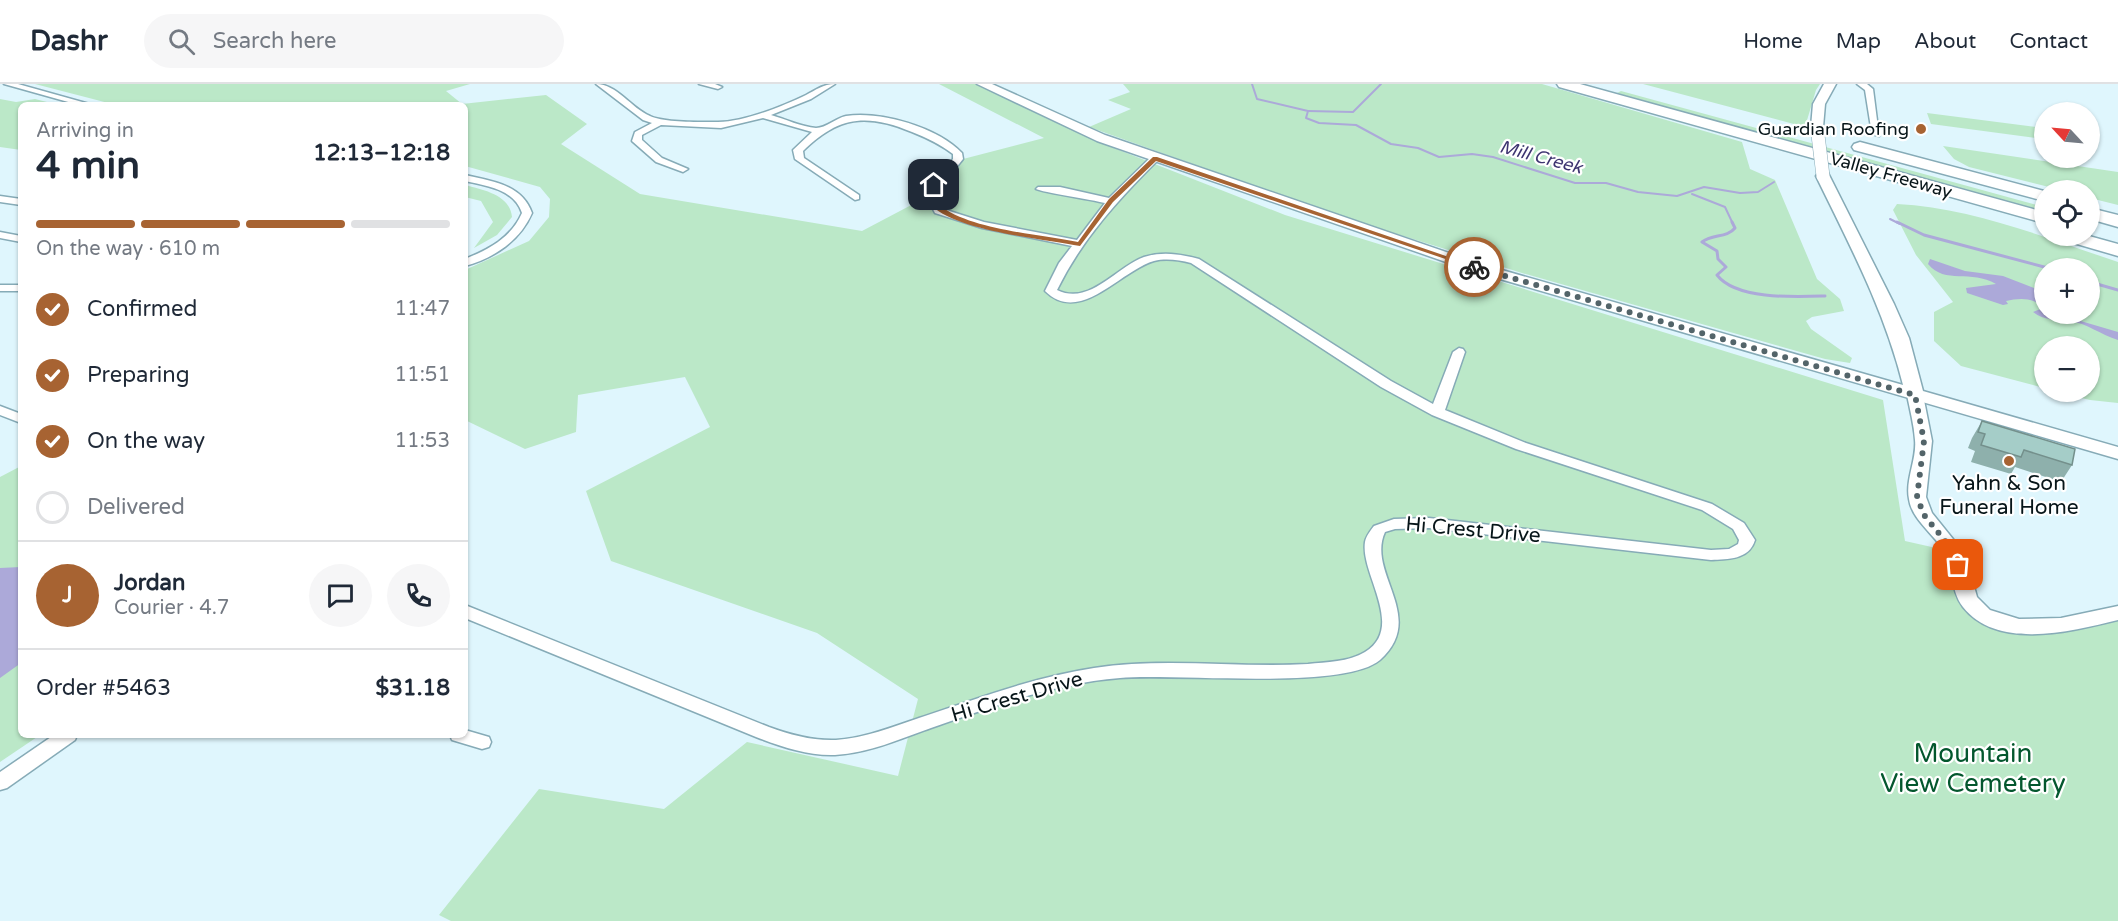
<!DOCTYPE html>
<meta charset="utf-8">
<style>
:root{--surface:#fff;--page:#f6f6f7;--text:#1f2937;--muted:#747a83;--line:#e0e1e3;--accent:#a76332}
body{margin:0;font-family:"Varela Round",sans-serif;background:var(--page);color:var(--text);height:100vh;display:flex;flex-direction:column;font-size:22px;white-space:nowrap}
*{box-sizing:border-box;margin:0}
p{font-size:20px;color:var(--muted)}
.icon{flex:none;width:33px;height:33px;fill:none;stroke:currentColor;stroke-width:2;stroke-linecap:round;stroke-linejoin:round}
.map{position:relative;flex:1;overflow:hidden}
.panel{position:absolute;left:18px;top:18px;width:450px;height:636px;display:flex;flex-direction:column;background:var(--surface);border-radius:9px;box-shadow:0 2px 4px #0004}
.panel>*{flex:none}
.needle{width:39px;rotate:296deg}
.fabs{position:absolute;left:2034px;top:18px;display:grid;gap:12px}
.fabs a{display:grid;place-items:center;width:66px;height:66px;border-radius:50%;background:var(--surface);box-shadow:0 2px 4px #0004;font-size:30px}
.pin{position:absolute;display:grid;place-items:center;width:51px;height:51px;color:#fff;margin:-26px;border-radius:12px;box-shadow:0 3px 9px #0006}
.courier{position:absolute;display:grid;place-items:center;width:60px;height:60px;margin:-30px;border:4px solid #a76332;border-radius:50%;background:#fff;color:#222;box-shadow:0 2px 8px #0007}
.overview em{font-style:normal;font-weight:700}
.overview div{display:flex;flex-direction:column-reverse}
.overview{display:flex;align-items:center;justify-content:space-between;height:102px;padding:0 18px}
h1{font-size:39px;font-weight:700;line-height:45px}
.bar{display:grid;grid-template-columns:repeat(4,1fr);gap:9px 6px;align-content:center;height:72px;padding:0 18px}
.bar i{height:8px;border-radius:4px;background:var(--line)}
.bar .selected{background:var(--accent)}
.bar p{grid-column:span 4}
.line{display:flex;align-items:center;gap:15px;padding:0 18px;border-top:2px solid var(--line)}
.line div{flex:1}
.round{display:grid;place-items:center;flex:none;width:63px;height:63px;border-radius:32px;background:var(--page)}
ol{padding:0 18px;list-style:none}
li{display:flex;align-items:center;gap:18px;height:66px}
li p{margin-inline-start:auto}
li .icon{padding:6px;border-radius:50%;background:var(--accent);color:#fff;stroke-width:4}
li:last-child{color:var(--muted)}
li i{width:33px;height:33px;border:3px solid var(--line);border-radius:50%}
header{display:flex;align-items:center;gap:36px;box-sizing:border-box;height:84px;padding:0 30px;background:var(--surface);border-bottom:2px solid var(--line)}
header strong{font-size:28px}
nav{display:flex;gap:33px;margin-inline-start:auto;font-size:21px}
.search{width:420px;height:54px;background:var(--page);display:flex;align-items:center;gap:15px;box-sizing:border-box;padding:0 21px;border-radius:33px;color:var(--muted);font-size:22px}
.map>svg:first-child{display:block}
.green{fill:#bbe8c8;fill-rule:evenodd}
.water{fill:#aca9d9}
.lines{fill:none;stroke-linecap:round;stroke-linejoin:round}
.stream-far1{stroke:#aca9d9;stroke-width:2}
.stream{stroke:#aca9d9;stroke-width:3}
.minor-casing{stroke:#86abb7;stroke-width:3}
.tertiary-casing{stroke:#86abb7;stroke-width:3}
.secondary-casing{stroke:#86abb7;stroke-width:3}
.motorway-casing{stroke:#86abb7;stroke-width:3}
.minor{fill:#fff;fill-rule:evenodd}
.tertiary{fill:#fff;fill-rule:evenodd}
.secondary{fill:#fff;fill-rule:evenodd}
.motorway{fill:#fff;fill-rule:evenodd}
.secondary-bridge-casing{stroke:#86abb7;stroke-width:14;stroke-linecap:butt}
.secondary-bridge{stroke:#fff;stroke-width:13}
.wall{fill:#8eb0ac}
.building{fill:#a5cdc8;stroke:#74908c;stroke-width:1.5}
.route{fill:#a76332}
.done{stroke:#536469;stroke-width:6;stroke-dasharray:0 10.8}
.poi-dot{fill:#a76332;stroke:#fff;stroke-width:2}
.labels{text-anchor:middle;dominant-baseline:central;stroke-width:4.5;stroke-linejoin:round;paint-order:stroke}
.far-poi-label{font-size:18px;fill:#071519;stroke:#fff;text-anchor:end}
.far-water-label{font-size:18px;font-style:italic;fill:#3e3571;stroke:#fff}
.far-street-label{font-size:18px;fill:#071519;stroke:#fff}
.poi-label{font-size:21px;fill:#071519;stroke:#fff}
.street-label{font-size:21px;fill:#071519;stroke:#fff}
.near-park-label{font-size:26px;fill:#04572e;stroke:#fff}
</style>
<header>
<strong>Dashr</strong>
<div class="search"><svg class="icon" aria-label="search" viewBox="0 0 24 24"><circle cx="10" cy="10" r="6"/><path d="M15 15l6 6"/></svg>Search here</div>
<nav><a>Home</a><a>Map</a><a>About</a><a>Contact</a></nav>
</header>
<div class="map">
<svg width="2118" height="837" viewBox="0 0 2118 837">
<rect width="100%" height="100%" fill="#dff6fd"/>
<!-- green -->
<g class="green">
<path d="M35 0H470L446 7 462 20 546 11 587 40 561 60 640 110 862 147 917 118 940 81 1044 54 939 0H976L1091 55 1285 131 1883 316 1905 457 1954 468 1970 517 2013 540 2118 529V837H451L439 831 539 705 664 725 747 658 898 692 918 615 817 549 611 477 586 407 710 343 685 293 578 311 576 348 525 365 465 336V186L529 157 549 133 550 115 540 103 465 82V21H116Z"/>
<path d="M1123 0H1542L1742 58 1750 85 1775 96 1817 195 1840 215 1844 227 1812 233 1806 237 1811 245 1852 274 1850 279 1825 275 1522 189 1336 131 1089 43 1131 25 1108 16 1130 8Z"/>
<path d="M1643 0H1820L1816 6 1805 43Z"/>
<path d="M1621 7 2044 123V130L1617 9Z"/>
<path d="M0 15 16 18 35 15 59 21H21V66L0 63Z"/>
<path d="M1927 29 2044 44V55L1931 40Z"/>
<path d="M1943 62 2118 88V121L2090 114V106H2061L1969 83 1954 75Z"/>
<path d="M465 101C484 106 510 111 512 133L497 151 474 164 493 138 481 117 465 113Z"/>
<path d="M1897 120C1973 124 2046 154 2118 178V319L2090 316 2056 308H2090V262H2044V304L1961 282 1934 257V228L1953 218 1916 171 1893 126ZM2044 184H2090V230H2044Z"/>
<path d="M21 382V651H40L0 678V393Z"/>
</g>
<!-- water -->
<g class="water">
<path d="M1930 175 1965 187 2003 192 2044 208V230H2068L2067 233 2118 248V256C2101 251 2087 239 2069 237 2055 235 2045 237 2033 228L2043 224C2034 213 2019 214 2006 217L2008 220 2003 221 1967 209 1966 204 1996 200C1971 185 1945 201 1928 180Z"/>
<path d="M21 483V579L0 594V484Z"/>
</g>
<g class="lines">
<!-- stream-far1 -->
<g class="stream-far1">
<path d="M1252 0 1257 15 1308 27 1306 34 1319 39 1356 41 1391 60 1418 64 1439 73 1472 70 1493 73 1575 99H1606L1638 108 1677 112 1704 103 1740 109 1758 108 1774 98"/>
<path d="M1308 27 1353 28 1381 0"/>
<path d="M1692 110 1725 123 1733 140"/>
<path d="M1890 135 1900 140"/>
</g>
<!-- stream -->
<g class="stream">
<path d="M1732 138 1735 144C1727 154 1712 150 1702 158L1717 167 1718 175 1726 183 1717 191C1736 216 1796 213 1825 212"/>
<path d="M1897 138 1924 151 2048 184"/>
<path d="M2090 198 2118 206"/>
</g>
<!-- minor casing -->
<g class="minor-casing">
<g id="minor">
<path d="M4 0H18L93 21H79Z"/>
<path d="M596 0C617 0 631 24 650 32 665 39 701 38 718 38 744 38 783 22 806 11 816 6 823 0 835 0L811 15 771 31C785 35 802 43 816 44 826 44 836 34 846 32 881 27 937 43 962 69L963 75C951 91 932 103 943 125L984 138 1077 156 1105 119C1093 116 1041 108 1036 105L1038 103H1060L1109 114 1152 72H1158V76C1118 116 1082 155 1057 206 1090 222 1116 183 1144 173 1163 167 1180 170 1199 175L1391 297 1433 320 1453 268 1459 264 1463 265 1465 268 1445 326 1526 359 1712 420 1744 439 1755 456C1749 476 1728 475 1711 476L1429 444 1395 445 1385 448C1366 489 1428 533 1380 576 1344 607 1173 589 1120 594 1055 599 992 623 931 644 900 655 869 669 835 671 808 672 782 663 756 653L465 534V521L769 643C791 651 813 657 836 656 865 654 892 643 919 634 976 615 1034 593 1094 584 1164 573 1237 584 1308 580 1326 578 1349 578 1365 568 1406 543 1360 490 1365 458 1366 452 1371 446 1374 442L1394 435 1429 434 1711 466 1729 465 1738 460 1739 456 1733 445 1702 426 1516 365 1432 331 1381 303 1191 179C1179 176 1166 174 1154 177 1121 186 1080 242 1045 207L1059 179 1072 162 982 144 935 129C920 103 938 94 953 75V70C940 60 927 54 912 48 867 29 838 32 803 67L804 74 859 111V115L855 116 795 75 793 66 812 48 763 34 721 44 661 41 642 51V56L662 74 688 85 683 88 656 78 632 57 635 48 652 39 643 36Z"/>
<path d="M699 0H715L722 3 718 5Z"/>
<path d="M1857 0H1867L1873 5 1879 52 1872 50 1865 6Z"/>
<path d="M465 91C491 97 522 100 532 129 520 157 494 174 465 182V175C489 165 511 154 522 129 514 105 487 102 465 97Z"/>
<path d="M0 112 21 115V121L0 118Z"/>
<path d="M0 148 21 152V158L0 154Z"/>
<rect x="0" y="201" width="21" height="6"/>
<path d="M0 322 21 330V339L0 331Z"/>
<path d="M465 646 489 653 491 658 489 663 482 665 452 656 450 651H465Z"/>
<path d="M54 651H77L75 656 7 704 0 706V688Z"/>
</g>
</g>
<!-- tertiary casing -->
<g class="tertiary-casing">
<path id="tertiary" d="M1915 306 1923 311 1932 357 1926 413 1932 429 1965 470 1977 513 1990 526 2019 535 2061 534 2118 522V536C2072 547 1998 567 1963 523 1950 506 1954 484 1944 467 1933 449 1912 436 1909 415 1905 396 1917 375 1915 356 1914 341 1910 326 1907 311Z"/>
</g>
<!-- secondary casing -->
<g class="secondary-casing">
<g id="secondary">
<path d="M977 0H992L1105 51 1481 180 1903 301C1884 225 1850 162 1816 92L1818 89H1828L1894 220 1909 254 1923 307 2118 363V375L1469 186 1097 57Z"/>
<path d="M1824 0H1836L1825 20 1823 43 1817 47 1811 43 1813 20Z"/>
</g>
</g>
<!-- motorway casing -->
<g class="motorway-casing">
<g id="motorway">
<path d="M1557 0H1580L2044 128V139L1559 3Z"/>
<path d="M1860 58 2044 107V117L1854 66 1852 63 1854 60Z"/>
<path d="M2090 124 2118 131V143L2090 135Z"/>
<path d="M2061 152H2089L2118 160V172L2063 156Z"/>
</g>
</g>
<!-- minor -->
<use href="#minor" class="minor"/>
<!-- tertiary -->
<use href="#tertiary" class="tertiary"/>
<!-- secondary -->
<use href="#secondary" class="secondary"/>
<!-- motorway -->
<use href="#motorway" class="motorway"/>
<!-- secondary-bridge casing -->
<g class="secondary-bridge-casing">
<path id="secondary-bridge" d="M1817 43 1823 92"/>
</g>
<!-- secondary-bridge -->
<use href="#secondary-bridge" class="secondary-bridge"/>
</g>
<!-- wall -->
<path class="wall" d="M1982 337 2072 381 2061 398 2015 383 2011 390 1971 378 1975 367 1968 364 1972 354Z"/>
<!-- building -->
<path class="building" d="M1982 337 2075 365 2072 381 2024 366 2021 373 1981 361 1985 350 1978 348Z"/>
<!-- route -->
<path class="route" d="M1153 73H1157L1478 183 1472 184 1156 77 1113 118 1080 162C1043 155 958 147 932 122L931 101 934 99 938 101 939 121C971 146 1038 150 1078 158L1109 115Z"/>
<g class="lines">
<!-- done -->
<path class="done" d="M1474 183 1915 311 1924 357 1917 413 1924 431 1954 468 1958 481"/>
</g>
<!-- markers -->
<g class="poi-dot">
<circle cx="1921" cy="45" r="6"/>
<circle cx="2009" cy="377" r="6"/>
</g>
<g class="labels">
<!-- far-poi labels -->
<g class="far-poi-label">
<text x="1909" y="45">Guardian Roofing</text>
</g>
<!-- far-water labels -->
<g class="far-water-label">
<text transform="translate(1541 73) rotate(15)">Mill Creek</text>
</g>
<!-- far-street labels -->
<g class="far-street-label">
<text transform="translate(1891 91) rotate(16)">Valley Freeway</text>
</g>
<!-- poi labels -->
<g class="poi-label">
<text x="2009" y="399">Yahn &amp; Son<tspan x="2009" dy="24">Funeral Home</tspan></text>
</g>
<!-- street labels -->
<g class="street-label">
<text transform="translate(1473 446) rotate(5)">Hi Crest Drive</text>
<text transform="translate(1017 613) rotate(-16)">Hi Crest Drive</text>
</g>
<!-- near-park labels -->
<g class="near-park-label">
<text x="1973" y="669">Mountain<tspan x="1973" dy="30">View Cemetery</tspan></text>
</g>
</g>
</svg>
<div class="fabs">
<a><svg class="needle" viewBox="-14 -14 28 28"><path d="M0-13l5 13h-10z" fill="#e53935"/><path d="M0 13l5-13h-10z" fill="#747a83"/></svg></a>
<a><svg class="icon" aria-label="locate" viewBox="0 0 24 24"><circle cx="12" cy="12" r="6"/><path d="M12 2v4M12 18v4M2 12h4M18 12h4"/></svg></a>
<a>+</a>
<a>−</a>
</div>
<div class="pin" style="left:1958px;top:481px;background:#ea580c"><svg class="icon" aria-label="bag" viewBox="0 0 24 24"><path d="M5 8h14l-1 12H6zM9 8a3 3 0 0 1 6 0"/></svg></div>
<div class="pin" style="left:934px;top:101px;background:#1f2937"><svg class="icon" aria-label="home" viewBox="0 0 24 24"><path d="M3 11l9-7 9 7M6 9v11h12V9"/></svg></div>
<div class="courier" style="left:1474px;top:183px"><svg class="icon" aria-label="bike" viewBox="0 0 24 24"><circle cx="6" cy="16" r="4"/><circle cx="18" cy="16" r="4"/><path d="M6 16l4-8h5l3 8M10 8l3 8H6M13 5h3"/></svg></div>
<section class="panel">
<div class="overview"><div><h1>4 min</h1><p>Arriving in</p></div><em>12:13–12:18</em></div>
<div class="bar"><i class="selected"></i><i class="selected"></i><i class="selected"></i><i></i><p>On the way · 610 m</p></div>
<ol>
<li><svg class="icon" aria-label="check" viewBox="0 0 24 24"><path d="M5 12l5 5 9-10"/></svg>Confirmed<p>11:47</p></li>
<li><svg class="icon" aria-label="check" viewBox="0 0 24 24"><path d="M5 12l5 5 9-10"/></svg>Preparing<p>11:51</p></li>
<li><svg class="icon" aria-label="check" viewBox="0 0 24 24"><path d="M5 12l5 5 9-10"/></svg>On the way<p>11:53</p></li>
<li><i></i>Delivered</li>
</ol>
<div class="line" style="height:108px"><b class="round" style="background:var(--accent);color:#fff">J</b><div><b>Jordan</b><p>Courier · 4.7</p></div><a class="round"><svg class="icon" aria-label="chat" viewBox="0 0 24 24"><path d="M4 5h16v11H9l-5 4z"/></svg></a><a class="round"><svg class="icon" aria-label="phone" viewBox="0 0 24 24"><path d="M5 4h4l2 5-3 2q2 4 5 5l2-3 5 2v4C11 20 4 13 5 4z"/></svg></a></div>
<div class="line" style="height:78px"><div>Order #5463</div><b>$31.18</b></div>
</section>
</div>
